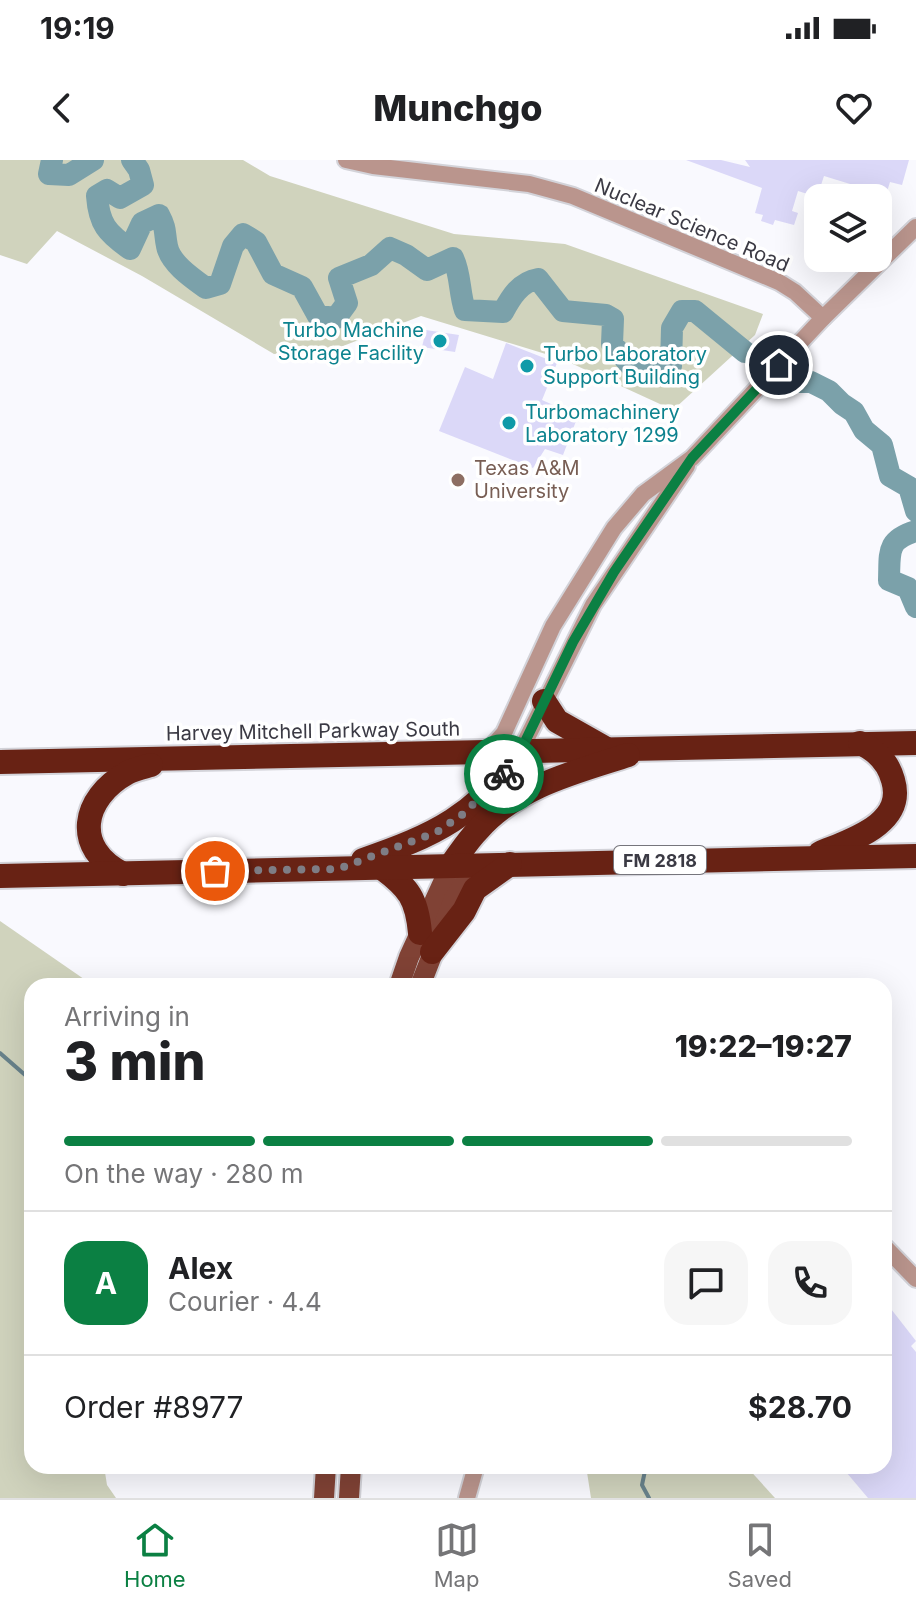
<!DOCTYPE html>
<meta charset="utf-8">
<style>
:root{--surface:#fff;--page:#f6f6f6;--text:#202124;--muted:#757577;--line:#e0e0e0;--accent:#0b8043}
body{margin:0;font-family:Inter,sans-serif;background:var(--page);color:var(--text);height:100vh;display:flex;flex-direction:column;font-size:30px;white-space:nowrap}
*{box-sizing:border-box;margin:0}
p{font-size:26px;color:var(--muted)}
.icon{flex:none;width:44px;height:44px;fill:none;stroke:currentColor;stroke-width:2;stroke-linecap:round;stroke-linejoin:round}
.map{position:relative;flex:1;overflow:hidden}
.details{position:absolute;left:24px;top:818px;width:868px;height:496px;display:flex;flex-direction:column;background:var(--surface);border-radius:24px;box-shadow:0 8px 32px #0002}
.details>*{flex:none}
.buttons{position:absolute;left:804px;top:24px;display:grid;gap:16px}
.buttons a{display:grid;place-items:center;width:88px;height:88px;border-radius:16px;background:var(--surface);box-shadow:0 8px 32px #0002;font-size:40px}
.pin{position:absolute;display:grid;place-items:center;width:68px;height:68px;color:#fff;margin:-34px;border:4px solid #fff;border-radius:50%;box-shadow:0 2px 8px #0007}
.courier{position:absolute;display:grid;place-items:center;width:80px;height:80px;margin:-40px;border:6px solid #0b8043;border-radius:50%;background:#fff;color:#222;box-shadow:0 2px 10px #0007}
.headline em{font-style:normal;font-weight:800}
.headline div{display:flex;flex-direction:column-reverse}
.headline{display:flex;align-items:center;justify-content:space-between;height:136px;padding:0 40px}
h1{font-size:52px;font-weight:800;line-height:60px}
.bar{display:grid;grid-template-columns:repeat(4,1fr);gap:12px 8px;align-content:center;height:96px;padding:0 40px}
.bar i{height:10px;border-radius:6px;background:var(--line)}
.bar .on{background:var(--accent)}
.bar p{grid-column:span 4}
.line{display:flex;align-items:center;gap:20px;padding:0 40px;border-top:2px solid var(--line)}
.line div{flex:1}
.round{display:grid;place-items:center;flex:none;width:84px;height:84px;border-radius:24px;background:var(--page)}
.status{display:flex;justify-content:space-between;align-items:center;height:56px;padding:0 40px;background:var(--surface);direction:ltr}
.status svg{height:22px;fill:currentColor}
header{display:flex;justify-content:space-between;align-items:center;height:104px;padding:0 40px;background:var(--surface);font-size:36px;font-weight:800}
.dock{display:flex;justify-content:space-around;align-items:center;height:112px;border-top:2px solid var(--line);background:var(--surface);font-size:22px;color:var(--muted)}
.dock a{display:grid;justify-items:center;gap:4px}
.dock .on{color:var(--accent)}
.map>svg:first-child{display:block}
.green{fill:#d0d3bd}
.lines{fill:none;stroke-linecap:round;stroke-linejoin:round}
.stream{stroke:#68828b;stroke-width:4}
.river{stroke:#7ba1aa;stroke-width:22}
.building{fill:#dbd8f8}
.minor-casing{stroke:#d3d3d9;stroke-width:20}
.major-casing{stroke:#d3d3d9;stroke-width:24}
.highway-casing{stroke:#d3d3d9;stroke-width:28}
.minor{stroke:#ba958d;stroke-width:16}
.major{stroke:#804235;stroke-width:20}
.highway{stroke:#682214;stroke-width:24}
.done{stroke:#7e7d85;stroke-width:8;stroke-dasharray:0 14.4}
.route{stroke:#0b8043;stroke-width:10}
.culture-dot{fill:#0f9aa8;stroke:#fff;stroke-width:3}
.education-dot{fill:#8d6e63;stroke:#fff;stroke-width:3}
.labels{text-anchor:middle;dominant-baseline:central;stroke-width:7;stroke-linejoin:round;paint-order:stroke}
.shield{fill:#fff;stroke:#76757c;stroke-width:2}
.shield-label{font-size:18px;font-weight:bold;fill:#3b3a44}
.street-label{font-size:20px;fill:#3b3a44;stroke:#fff}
.culture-label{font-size:20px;fill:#0d838f;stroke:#fff;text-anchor:start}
.education-label{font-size:20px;fill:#785e54;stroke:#fff;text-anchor:start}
</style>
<div class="status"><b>19:19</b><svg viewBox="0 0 49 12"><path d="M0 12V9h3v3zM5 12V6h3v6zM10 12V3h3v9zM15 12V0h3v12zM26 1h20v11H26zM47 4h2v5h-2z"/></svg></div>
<header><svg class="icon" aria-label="back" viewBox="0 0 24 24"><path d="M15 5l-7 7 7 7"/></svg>Munchgo<svg class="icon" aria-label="heart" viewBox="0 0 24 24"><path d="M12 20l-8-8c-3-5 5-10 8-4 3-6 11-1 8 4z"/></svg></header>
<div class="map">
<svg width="916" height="1338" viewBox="0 0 916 1338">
<rect width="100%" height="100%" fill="#f9f9fe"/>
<!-- green -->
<g class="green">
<path d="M0 0H243L270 16 454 74 565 84 763 154 755 175 673 250 562 199 421 156 343 186 274 194 142 116 57 71 27 104 0 95Z"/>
<path d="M0 761 94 826H32V1306H104L107 1325 116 1338H0Z"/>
<path d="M586 1306H746L775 1338H591Z"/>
</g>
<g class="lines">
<!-- stream -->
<g class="stream">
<path d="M0 893 32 921"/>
<path d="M646 1306 642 1325 649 1338"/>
</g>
<!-- river -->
<g class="river">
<path d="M52 0 49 14 69 15 93 0"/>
<path d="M132 0 139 10 143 25 120 38 107 30 97 36C99 64 107 73 130 89L142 63 159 55C167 70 164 72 167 86 170 103 192 118 206 128L220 124 233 86 243 74 256 82 273 114 302 127 318 156 336 158 347 143 339 118 371 105 390 88 406 95 427 110 453 98C461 114 459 133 465 150L503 152C511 137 520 122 538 119L563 151 606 155 613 159 612 184 633 208 667 215 671 206 672 168 682 151H695L745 192"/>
<path d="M798 222H811L829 231 842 244 854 252 864 270 882 285 890 316 909 327 916 351"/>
<path d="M916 371C886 380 890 392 889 420L908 428 916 447"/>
</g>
</g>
<!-- building -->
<g class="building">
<path d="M686 0H721L750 7 745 0H909L902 25 890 22 886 35 824 16 817 37 798 31 792 51 798 53 794 65 775 60 773 65 761 61 763 55 755 53 762 28Z"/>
<path d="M426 170 459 175 455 192 422 187Z"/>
<path d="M506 183 557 203 542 240 578 256 563 295 545 289 533 308 439 271 465 207 493 219Z"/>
<path d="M884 1140 916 1181 911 1186 916 1192V1338H868L841 1306H884Z"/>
</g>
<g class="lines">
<!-- minor casing -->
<g class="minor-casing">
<g id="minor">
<path d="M346 0 373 6 529 24 573 36 779 122 795 132 823 158"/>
<path d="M521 590 593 445 687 306"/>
<path d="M488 591 504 573 553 466 614 368 643 334 692 298 823 158 916 67"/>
<path d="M884 1086 916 1119"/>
<path d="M467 1338 476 1306"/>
</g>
</g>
<!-- major casing -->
<g class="major-casing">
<g id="major">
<path d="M399 826 409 797 451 705"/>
<path d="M420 826 454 739 476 704"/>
<path d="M324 1338 326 1306"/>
<path d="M349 1338 351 1306"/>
</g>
</g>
<!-- highway casing -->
<g class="highway-casing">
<g id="highway">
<path d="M544 541 557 561 603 587"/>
<path d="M0 602 916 583"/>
<path d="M820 693C851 680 906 664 893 620 888 602 876 590 860 583"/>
<path d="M363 700C433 676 479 655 521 590"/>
<path d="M451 705C460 693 468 680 478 670 517 626 575 612 628 595"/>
<path d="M382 708C409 728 417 739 420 773"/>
<path d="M123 714C72 688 82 638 127 613 134 609 144 607 151 605"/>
<path d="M0 716 916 696"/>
<path d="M432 792 464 751 475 729 510 704"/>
</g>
</g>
<!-- minor -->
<use href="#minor" class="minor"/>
<!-- major -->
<use href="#major" class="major"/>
<!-- highway -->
<use href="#highway" class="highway"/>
</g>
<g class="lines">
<!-- done -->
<path class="done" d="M215 711 338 709 437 672 463 654 504 614"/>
<!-- route -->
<path class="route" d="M504 614 521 590 573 482 614 412 692 298 779 205"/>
</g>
<!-- markers -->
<g class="culture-dot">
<circle cx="440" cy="181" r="8"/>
<circle cx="527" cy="206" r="8"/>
<circle cx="509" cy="263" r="8"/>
</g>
<circle class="education-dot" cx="458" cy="320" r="8"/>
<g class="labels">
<!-- shield labels -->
<rect class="shield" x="614" y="686" width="92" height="28" rx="6"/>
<g class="shield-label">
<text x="660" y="700">FM 2818</text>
</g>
<!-- street labels -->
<g class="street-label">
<text transform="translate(692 65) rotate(23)">Nuclear Science Road</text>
<text transform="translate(313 571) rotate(-1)">Harvey Mitchell Parkway South</text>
</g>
<!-- culture labels -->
<g class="culture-label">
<text x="424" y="170" text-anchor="end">Turbo Machine<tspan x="424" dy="23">Storage Facility</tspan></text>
<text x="543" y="194">Turbo Laboratory<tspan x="543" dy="23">Support Building</tspan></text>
<text x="525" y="252">Turbomachinery<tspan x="525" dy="23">Laboratory 1299</tspan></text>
</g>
<!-- education labels -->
<g class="education-label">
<text x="474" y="308">Texas A&amp;M<tspan x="474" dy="23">University</tspan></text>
</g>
</g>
</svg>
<div class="buttons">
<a><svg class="icon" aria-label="layers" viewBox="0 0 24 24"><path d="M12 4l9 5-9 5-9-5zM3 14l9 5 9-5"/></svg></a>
</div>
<div class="pin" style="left:215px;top:711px;background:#ea580c"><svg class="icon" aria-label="bag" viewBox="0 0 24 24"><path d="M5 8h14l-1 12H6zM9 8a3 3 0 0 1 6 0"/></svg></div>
<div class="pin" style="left:779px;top:205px;background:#1f2937"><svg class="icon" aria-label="home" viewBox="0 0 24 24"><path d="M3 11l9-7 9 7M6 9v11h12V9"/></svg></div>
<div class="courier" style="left:504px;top:614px"><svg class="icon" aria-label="bike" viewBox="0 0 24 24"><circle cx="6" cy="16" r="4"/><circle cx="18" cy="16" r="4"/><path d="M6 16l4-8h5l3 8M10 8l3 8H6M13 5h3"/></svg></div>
<section class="details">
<div class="headline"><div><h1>3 min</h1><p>Arriving in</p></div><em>19:22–19:27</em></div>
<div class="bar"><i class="on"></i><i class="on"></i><i class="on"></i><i></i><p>On the way · 280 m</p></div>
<div class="line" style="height:144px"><b class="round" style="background:var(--accent);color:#fff">A</b><div><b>Alex</b><p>Courier · 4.4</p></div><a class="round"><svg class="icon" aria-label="chat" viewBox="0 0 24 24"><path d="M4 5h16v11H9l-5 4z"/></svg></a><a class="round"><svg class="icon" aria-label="phone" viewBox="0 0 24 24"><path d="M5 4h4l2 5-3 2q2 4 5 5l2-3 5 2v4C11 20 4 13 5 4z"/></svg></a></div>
<div class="line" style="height:104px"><div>Order #8977</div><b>$28.70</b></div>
</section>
</div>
<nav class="dock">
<a class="on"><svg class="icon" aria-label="home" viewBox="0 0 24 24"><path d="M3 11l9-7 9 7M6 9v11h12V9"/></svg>Home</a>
<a><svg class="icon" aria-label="map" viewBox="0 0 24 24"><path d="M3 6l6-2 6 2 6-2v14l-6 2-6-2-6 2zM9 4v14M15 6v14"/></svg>Map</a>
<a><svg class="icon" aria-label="saved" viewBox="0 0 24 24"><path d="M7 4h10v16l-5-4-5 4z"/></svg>Saved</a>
</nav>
